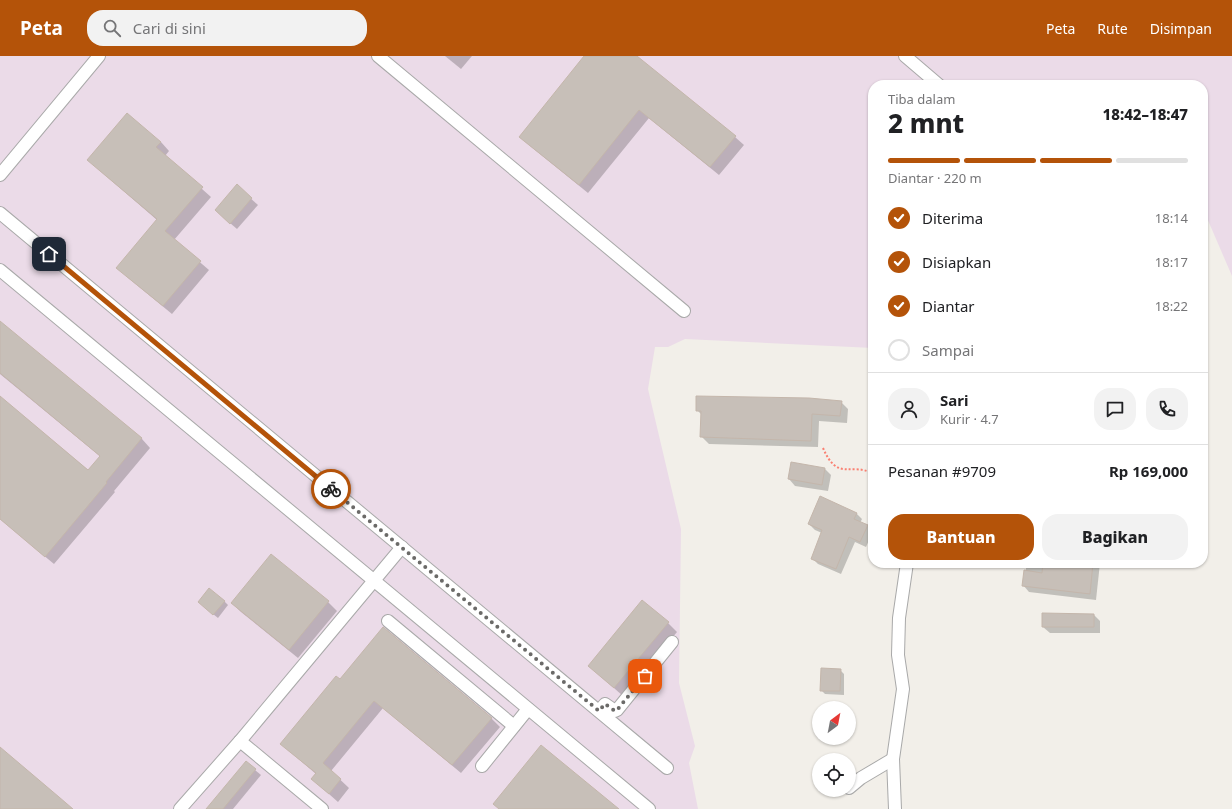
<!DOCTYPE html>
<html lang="id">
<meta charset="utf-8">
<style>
:root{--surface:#fff;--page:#f2f2f2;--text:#202124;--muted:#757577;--line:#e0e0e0;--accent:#b45309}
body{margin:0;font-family:"Noto Sans",sans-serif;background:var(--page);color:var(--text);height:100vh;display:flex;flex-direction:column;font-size:15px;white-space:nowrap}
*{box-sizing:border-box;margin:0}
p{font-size:13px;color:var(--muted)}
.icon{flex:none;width:22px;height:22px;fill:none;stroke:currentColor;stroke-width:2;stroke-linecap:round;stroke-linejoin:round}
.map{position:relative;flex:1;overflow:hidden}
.sheet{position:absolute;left:868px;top:24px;width:340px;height:488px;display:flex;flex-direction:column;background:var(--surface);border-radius:16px;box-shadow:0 1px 3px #0004}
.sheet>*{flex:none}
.needle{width:26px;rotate:32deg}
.tools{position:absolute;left:812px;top:645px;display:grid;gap:8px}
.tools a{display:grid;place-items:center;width:44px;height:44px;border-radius:50%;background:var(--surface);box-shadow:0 1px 3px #0004;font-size:20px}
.pin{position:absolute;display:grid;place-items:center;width:34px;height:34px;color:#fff;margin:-17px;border-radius:8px;box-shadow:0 2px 6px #0006}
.courier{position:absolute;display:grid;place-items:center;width:40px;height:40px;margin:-20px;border:3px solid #b45309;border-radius:50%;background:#fff;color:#222;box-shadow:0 1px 5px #0007}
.head em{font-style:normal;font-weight:800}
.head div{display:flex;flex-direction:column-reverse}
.head{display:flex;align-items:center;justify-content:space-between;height:68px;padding:0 20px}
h1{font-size:26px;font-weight:800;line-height:30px}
.bar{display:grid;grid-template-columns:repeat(4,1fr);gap:6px 4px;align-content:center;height:48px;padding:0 20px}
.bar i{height:5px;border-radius:3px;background:var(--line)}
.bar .selected{background:var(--accent)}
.bar p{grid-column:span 4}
.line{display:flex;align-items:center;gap:10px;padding:0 20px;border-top:1px solid var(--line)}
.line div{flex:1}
.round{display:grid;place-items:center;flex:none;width:42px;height:42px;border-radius:16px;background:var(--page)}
ol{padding:0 20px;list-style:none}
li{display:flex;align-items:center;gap:12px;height:44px}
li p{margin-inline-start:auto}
li .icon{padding:4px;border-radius:50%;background:var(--accent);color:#fff;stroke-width:4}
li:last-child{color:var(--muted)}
li i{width:22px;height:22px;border:2px solid var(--line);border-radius:50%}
.primary-button{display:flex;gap:8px;margin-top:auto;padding:8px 20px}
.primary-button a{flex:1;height:46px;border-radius:16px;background:var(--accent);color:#fff;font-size:16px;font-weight:800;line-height:46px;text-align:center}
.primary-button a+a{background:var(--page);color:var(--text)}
header{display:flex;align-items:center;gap:24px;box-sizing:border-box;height:56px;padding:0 20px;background:var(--accent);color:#fff}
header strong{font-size:19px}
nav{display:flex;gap:22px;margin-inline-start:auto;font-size:14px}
.search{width:280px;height:36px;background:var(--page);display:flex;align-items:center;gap:10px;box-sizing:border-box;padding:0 14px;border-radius:16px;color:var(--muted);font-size:15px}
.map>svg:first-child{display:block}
.industrial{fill:#ebdbe8}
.shadow{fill:#0003}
.building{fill:#c7bfb8;stroke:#c4b6ab}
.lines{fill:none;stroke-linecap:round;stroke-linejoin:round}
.minor-casing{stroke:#a9a9a9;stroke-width:14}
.path{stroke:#fa8072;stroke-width:2;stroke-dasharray:2 2;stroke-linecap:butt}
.minor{stroke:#fff;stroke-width:12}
.done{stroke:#6b6a68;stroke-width:4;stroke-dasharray:0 7.2}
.route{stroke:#b45309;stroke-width:5}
</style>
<header>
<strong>Peta</strong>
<div class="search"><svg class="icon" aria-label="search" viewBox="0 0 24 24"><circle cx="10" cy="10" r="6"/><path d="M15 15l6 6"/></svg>Cari di sini</div>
<nav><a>Peta</a><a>Rute</a><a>Disimpan</a></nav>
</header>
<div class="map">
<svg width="1232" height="753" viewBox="0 0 1232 753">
<rect width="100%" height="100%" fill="#f2efe9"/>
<!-- industrial -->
<path class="industrial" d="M0 0H1232V220L1207 162 1203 159V29H873V292L685 283 668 291H655L648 333 681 473 679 627 695 690 689 707 698 753H0Z"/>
<!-- shadow -->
<g class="shadow">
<path d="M445 0H472L461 13Z"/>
<path d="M585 0H635L735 81 744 89 719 119 649 62 588 137 529 89 520 81Z"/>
<path d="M161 86 169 95 165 100 211 141 174 184 209 214 172 258 126 220 157 164 97 112Z"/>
<path d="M237 130 258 149 237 173 223 161Z"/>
<path d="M0 266 142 383 150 392 114 435 115 436 54 508 0 463V341L89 415 101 401 0 318Z"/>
<path d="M841 346 848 353 847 367 819 365 818 391 709 388 702 381V359L697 354Z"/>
<path d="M825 413 831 419 828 435 795 430 789 423Z"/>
<path d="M856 457 862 463 860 467 867 470 873 475 866 491 855 486 841 518 818 508 812 502 822 477 815 474 809 468Z"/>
<path d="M271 499 328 546 337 555 298 602 241 556 232 547Z"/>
<path d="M1027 507H1100L1096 544 1029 536 1023 529Z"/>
<path d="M224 545 228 549 218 562 203 550Z"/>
<path d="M1094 559 1100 565V577H1050L1043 571Z"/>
<path d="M668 567 677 576 623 640 589 610Z"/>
<path d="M840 614 844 618V639L825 638 821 634Z"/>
<path d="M340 624 491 662 500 671 461 717 383 652 331 715 349 732 338 746 312 723 316 718 281 688Z"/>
<path d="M255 714 261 719 233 753H208Z"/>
</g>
<!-- building -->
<g class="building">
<path d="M584 0H637L736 80 710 111 639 54 579 129 519 81Z"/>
<path d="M127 57 161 86 156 91 203 131 165 175 201 205 163 250 116 212 157 163 87 104Z"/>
<path d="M237 128 252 142 230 168 215 154Z"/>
<path d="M0 265 142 382 106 426 107 427 45 501 0 463V340L88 414 100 400 0 317Z"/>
<path d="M696 340 809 342 842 345 840 360 812 358 811 385 700 381 701 355H696Z"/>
<path d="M791 406 825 412 822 429 788 423Z"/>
<path d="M820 440 857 457 854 463 868 469 860 486 849 481 836 513 811 503 822 474 808 468Z"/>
<path d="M271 498 329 545 289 594 231 547Z"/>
<path d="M1043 507H1093L1090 538 1022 530 1024 514 1042 517Z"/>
<path d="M209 532 225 545 213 559 198 546Z"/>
<path d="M642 544 669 566 614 632 588 610Z"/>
<path d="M1042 557 1094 558V571H1042Z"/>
<path d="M383 571 492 662 452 709 374 645 323 707 341 723 329 738 311 723 316 717 280 688 336 620 340 623Z"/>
<path d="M821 612 841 613 840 635H820Z"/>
<path d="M541 689 619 753H499L493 748Z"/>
<path d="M0 691 59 741 73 753H0Z"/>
<path d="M246 705 256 713 223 753H206Z"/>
</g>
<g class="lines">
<!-- minor casing -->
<g class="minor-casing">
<g id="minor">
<path d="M378 0 684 255"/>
<path d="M905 0 939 29"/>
<path d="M0 119 99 0"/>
<path d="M0 157 667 712"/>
<path d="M0 214 649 753"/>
<path d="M388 565 514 670"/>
<path d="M599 655 605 648 615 655 617 654 672 586"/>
<path d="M240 685 322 753"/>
<path d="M482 710 528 653"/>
<path d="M849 732 861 722 893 703"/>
<path d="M180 753 240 685 402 491"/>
<path d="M895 753 893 703 903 633 898 599 899 562 907 507"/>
</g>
</g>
<!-- path -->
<path class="path" d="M823 392C838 427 852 405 873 418"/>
<!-- minor -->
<use href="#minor" class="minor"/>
</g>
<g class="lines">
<!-- done -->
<path class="done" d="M331 433 599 655 605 648 615 655 617 654 645 620"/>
<!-- route -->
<path class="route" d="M49 198 331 433"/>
</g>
</svg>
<div class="tools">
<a><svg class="needle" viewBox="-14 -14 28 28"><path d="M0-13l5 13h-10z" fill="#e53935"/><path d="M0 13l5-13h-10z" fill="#757577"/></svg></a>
<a><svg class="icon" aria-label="locate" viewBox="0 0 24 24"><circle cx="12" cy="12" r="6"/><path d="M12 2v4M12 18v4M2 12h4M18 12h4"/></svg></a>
</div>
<div class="pin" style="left:645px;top:620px;background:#ea580c"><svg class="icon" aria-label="bag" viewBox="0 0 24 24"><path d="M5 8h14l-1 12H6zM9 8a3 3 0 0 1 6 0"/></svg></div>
<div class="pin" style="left:49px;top:198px;background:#1f2937"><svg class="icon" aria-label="home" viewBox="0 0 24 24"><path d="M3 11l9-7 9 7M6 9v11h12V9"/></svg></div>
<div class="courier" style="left:331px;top:433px"><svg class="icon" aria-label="bike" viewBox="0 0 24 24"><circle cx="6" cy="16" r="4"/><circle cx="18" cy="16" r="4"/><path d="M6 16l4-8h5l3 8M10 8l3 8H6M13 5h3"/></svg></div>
<section class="sheet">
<div class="head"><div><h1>2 mnt</h1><p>Tiba dalam</p></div><em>18:42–18:47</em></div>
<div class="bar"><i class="selected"></i><i class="selected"></i><i class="selected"></i><i></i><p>Diantar · 220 m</p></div>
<ol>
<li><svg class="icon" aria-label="check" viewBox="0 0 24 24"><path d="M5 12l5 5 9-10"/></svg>Diterima<p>18:14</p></li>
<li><svg class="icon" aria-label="check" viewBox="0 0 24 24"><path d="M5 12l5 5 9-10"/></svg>Disiapkan<p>18:17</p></li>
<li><svg class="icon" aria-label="check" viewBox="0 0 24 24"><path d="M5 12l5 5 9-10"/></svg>Diantar<p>18:22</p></li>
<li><i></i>Sampai</li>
</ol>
<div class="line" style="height:72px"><a class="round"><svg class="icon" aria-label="person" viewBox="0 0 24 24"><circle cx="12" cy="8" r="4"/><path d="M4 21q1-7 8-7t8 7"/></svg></a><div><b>Sari</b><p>Kurir · 4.7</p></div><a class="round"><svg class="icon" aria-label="chat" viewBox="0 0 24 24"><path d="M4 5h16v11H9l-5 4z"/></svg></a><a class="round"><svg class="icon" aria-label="phone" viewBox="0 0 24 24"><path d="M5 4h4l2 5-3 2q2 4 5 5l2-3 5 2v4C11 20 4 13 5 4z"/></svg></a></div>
<div class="line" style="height:52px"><div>Pesanan #9709</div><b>Rp 169,000</b></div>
<div class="primary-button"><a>Bantuan</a><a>Bagikan</a></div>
</section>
</div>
